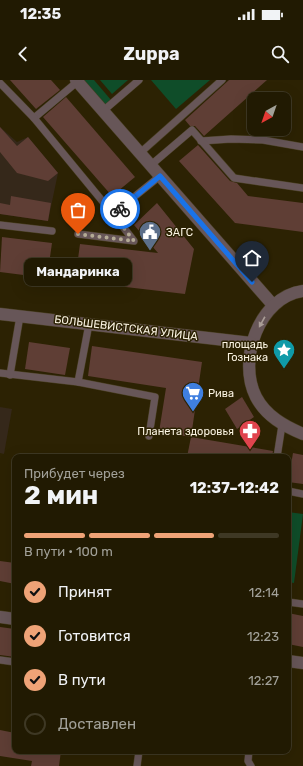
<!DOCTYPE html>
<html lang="ru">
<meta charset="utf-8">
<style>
:root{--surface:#211a02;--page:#29230c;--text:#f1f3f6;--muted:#a2a199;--line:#3e3824;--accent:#efa377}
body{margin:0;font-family:Rubik,sans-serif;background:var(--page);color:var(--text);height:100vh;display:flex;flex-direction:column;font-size:15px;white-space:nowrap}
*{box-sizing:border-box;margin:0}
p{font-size:13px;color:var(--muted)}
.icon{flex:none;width:22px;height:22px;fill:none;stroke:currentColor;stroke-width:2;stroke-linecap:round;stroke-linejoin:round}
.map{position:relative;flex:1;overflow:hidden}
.sheet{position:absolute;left:12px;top:374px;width:279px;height:300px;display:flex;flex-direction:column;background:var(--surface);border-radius:8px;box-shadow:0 4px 16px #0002,0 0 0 1px var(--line)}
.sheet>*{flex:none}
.needle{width:26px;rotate:220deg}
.tools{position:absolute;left:247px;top:12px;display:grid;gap:8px}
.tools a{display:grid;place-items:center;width:44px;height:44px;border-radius:8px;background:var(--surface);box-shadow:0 4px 16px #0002,0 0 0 1px var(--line);font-size:20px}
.pin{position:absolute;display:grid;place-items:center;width:34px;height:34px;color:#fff;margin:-41px -17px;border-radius:50% 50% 50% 0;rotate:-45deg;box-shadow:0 0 4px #0007}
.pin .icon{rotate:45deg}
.courier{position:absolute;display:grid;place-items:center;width:40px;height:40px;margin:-20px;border:3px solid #1a73e8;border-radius:50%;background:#fff;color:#222;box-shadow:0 1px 5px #0007}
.bubble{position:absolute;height:28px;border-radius:8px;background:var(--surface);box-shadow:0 4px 16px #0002,0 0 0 1px var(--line);font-size:13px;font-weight:700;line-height:28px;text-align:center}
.headline em{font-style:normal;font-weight:700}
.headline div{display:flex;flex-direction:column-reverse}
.headline{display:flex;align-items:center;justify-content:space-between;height:68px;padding:0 12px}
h1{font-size:26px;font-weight:700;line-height:30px}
.bar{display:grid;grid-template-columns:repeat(4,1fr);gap:6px 4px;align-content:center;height:48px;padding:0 12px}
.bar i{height:5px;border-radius:3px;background:var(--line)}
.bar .active{background:var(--accent)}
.bar p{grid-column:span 4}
ol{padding:0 12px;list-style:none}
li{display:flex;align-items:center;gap:12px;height:44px}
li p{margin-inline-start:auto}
li .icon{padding:4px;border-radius:50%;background:var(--accent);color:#111;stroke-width:4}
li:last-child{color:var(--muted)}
li i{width:22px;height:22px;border:2px solid var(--line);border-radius:50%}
.status{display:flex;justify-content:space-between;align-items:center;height:28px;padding:0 20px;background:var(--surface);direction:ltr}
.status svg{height:11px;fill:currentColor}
header{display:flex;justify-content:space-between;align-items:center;height:52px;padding:0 12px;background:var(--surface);font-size:18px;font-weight:700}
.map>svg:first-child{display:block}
.industrial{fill:#35281a}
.green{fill:#0f4d29}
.building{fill:#5f3e35}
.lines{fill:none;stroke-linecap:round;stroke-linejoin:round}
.service-casing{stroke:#493f22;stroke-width:8}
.minor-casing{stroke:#493f22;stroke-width:13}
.tertiary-casing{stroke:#493f22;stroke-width:13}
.service{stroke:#675658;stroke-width:7}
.minor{stroke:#675658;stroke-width:12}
.tertiary{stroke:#675658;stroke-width:12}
.oneway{fill:#aa9d97}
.done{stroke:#b3aa95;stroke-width:4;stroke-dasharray:0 7.2}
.route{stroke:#1a73e8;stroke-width:5}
.labels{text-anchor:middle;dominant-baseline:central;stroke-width:3;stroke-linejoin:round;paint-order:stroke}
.poi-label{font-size:11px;fill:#fbf4e3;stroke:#2c2203;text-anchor:start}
.street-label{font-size:11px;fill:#fbf4e3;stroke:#2c2203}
</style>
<div class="status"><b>12:35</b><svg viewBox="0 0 49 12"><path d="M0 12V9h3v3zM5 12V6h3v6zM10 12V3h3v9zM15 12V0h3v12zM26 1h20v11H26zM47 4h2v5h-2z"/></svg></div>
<header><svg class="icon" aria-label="back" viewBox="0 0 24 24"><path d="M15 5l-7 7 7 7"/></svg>Zuppa<svg class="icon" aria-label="search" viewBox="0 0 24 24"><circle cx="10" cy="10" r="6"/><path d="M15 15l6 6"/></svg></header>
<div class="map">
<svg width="303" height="686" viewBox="0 0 303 686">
<rect width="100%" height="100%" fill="#2c2203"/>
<!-- industrial -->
<g class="industrial">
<path d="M0 47 17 62 28 57 58 93 48 141 0 134Z"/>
<path d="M0 327 12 329 4 374 0 373Z"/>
</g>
<!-- green -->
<g class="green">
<path d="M82 0H94L111 20 105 26Z"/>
<path d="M100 0H128L112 14Z"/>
<path d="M151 0H210L176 29Z"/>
<path d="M288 432 303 434 294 503 288 502Z"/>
</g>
<!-- building -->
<g class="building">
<path d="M10 0H51L60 10 36 29Z"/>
<path d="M229 0H267L204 56 195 46H190L185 40Z"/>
<path d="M66 17 135 97 112 116 43 37Z"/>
<path d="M0 47 17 66 28 57 58 93 48 101 17 93 0 72Z"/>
<path d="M198 65 230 101 237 103 248 116 303 123V152L235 143 179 81Z"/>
<path d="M11 116 51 123 48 141 0 134V123L10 125Z"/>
<path d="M157 123 194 169 185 214 75 201 80 164 158 173 134 145Z"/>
<path d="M2 157 52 163 47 198 0 192Z"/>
<path d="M29 262 70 268 65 295 25 289Z"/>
<path d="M92 266 202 282 191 357 159 352 166 308 88 296Z"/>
<path d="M242 317 254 337 237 349 225 329Z"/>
<path d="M191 357 273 371 272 377H187Z"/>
<path d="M293 373 303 375V404L288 402Z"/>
<path d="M0 481 15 483V504L0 501Z"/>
<path d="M288 533 303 536V567L288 564Z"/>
<path d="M0 547 15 549V577L0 575Z"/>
<path d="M0 650 15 653V671H61L59 686H31L32 681 0 676Z"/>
</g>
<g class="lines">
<!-- service casing -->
<g class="service-casing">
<g id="service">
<path d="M77 2 34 38 113 134"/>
<path d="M0 3 34 38"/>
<path d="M103 31 139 0"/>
<path d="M201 61 231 59 263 60 303 67"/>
<path d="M140 73 222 0"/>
<path d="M151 85 192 50 234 98 303 108"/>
<path d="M0 145 52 151"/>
<path d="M78 154 134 161 113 134 160 96"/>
<path d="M0 293 78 302 155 317 149 356"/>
<path d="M10 295 20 236"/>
<path d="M78 302 89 244"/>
<path d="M277 377 282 345"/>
<path d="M288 411 303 414"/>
<path d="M288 522 303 524"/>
<path d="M0 580 15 582"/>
<path d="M249 671 248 681 251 686"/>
<path d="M137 686 139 671"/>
</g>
</g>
<!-- minor casing -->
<g class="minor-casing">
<g id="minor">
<path d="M0 537 15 539"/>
<path d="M288 581 303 583"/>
</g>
</g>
<!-- tertiary casing -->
<g class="tertiary-casing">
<g id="tertiary">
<path d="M76 0 273 225"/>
<path d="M303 211C259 217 237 280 256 317 266 336 284 346 303 354"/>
<path d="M0 234 251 263"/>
</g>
</g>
<!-- service -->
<use href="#service" class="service"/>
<!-- minor -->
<use href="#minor" class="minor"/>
<!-- tertiary -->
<use href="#tertiary" class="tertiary"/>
</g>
<!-- one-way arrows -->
<defs><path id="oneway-solid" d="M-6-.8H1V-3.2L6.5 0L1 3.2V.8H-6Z"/></defs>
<use class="oneway" href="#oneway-solid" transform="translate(262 242) rotate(119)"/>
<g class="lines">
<!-- done -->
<path class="done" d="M78 154 134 161 113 134 120 129"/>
<!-- route -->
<path class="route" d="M120 129 160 96 252 202"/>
</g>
<!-- icons -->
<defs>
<g id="civic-pin" transform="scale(1.15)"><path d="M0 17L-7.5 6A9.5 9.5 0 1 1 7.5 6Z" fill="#5c6f8a" stroke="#2c2203"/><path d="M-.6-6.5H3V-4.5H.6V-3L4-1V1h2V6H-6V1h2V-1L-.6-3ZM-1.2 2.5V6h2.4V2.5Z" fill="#fff"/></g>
<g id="sight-pin" transform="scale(1.15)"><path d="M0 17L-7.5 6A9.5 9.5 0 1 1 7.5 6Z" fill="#0f9aa8" stroke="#2c2203"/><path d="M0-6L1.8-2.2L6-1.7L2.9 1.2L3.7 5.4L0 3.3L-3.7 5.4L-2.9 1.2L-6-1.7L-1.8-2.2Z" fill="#fff"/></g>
<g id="supermarket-pin" transform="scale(1.15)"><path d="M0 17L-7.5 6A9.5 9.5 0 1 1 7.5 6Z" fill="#3f7fe0" stroke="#2c2203"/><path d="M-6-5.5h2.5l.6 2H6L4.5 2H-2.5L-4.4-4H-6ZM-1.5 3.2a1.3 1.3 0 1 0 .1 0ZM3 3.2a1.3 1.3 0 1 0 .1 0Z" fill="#fff"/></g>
<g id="pharmacy-pin" transform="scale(1.15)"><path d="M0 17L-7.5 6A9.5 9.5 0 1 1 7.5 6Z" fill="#e0444e" stroke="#2c2203"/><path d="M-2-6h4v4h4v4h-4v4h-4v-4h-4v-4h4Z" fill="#fff"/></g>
</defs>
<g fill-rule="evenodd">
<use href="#civic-pin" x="150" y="152"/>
<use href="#sight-pin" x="284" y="270"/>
<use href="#supermarket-pin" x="193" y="313"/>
<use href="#pharmacy-pin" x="250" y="351"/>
</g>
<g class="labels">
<!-- poi labels -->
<g class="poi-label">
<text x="166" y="152">ЗАГС</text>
<text x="268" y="264" text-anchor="end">площадь<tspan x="268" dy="13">Гознака</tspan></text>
<text x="208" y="313">Рива</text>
<text x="234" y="351" text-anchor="end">Планета здоровья</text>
</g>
<!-- street labels -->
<g class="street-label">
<text transform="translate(126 248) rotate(7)">БОЛЬШЕВИСТСКАЯ УЛИЦА</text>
</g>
</g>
</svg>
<div class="tools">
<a><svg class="needle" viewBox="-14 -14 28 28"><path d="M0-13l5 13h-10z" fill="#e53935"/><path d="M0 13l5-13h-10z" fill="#a2a199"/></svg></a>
</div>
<div class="pin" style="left:78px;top:154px;background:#ea580c"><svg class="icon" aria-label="bag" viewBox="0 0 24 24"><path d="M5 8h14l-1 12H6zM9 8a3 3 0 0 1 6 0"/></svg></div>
<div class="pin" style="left:252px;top:202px;background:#1f2937"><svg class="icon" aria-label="home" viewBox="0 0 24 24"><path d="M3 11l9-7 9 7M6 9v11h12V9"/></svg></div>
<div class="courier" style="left:120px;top:129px"><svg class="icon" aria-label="bike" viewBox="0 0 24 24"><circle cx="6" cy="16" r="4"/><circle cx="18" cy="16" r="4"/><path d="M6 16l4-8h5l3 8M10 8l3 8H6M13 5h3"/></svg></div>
<div class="bubble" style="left:24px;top:178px;width:108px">Мандаринка</div>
<section class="sheet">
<div class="headline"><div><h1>2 мин</h1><p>Прибудет через</p></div><em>12:37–12:42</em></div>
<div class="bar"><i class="active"></i><i class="active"></i><i class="active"></i><i></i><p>В пути · 100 m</p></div>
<ol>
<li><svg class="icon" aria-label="check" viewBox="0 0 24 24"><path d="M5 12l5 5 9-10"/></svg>Принят<p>12:14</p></li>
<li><svg class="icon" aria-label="check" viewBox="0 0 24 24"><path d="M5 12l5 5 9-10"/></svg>Готовится<p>12:23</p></li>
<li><svg class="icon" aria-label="check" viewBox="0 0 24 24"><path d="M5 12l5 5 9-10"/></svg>В пути<p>12:27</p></li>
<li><i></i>Доставлен</li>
</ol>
</section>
</div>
